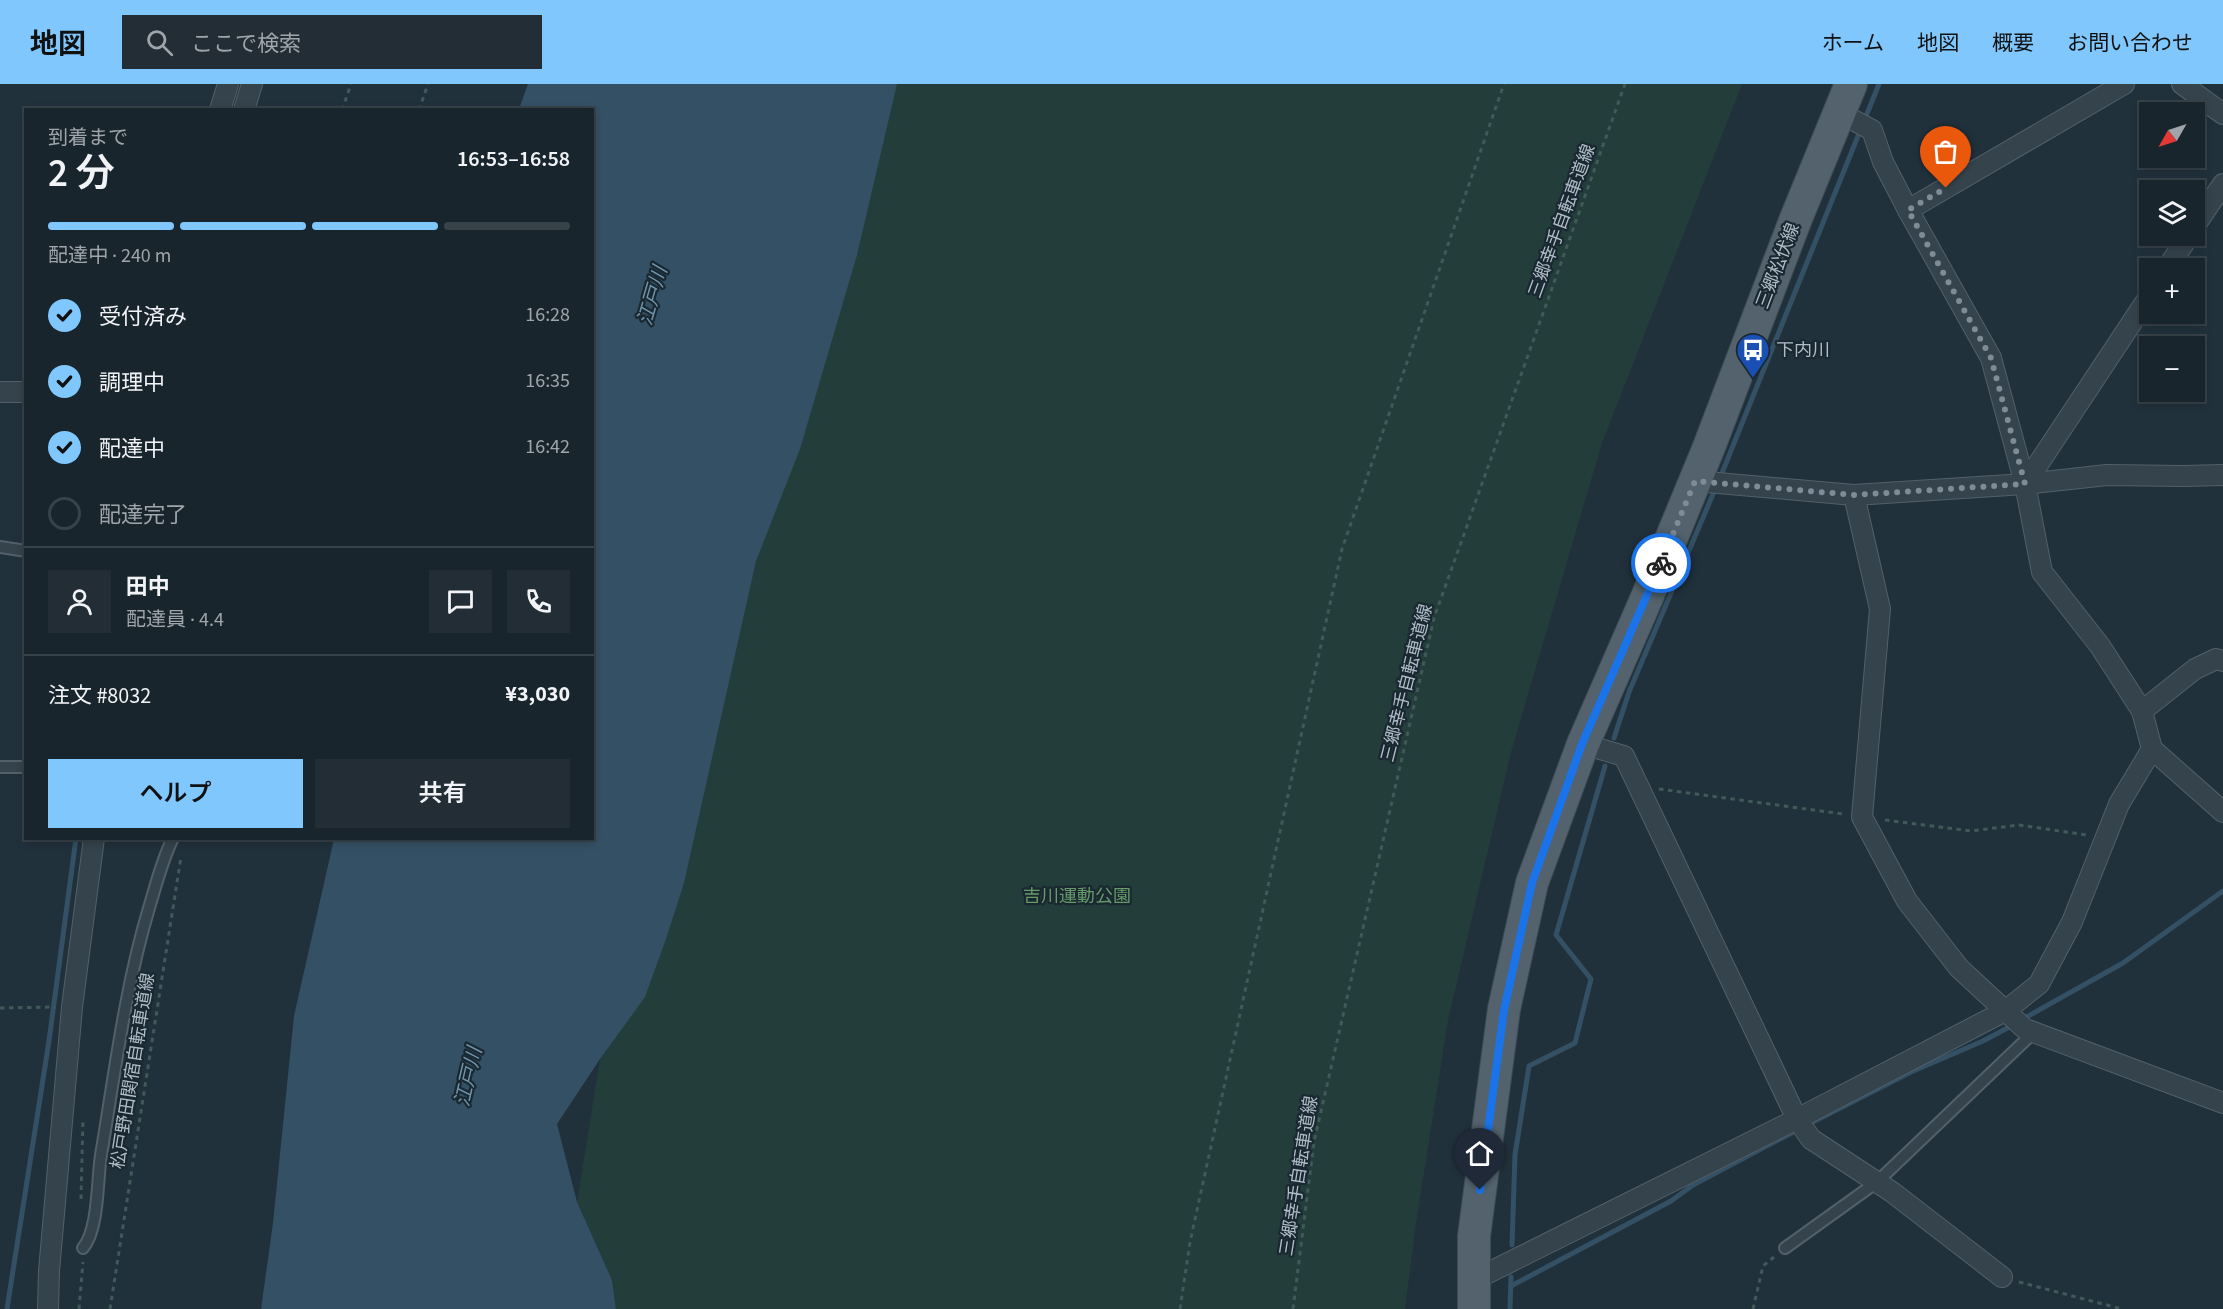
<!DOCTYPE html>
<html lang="ja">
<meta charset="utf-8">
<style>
:root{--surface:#19252d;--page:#222d35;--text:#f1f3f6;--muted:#9fa5aa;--line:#374249;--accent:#7fc7fd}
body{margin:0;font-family:"Source Sans 3","Noto Sans JP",sans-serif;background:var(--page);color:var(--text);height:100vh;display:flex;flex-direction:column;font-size:22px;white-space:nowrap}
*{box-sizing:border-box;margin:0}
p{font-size:20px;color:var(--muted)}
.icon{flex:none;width:33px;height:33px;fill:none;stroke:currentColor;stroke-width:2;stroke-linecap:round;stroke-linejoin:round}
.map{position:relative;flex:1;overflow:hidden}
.panel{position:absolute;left:24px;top:24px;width:570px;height:732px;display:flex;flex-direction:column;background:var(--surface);border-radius:0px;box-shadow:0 3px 9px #0003,0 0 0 2px var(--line)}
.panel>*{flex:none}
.needle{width:39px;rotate:231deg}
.fabs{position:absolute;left:2139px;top:18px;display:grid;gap:12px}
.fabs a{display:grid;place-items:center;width:66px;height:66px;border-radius:0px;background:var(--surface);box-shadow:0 3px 9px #0003,0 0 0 2px var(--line);font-size:30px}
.pin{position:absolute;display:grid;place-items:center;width:51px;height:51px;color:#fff;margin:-62px -26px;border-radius:50% 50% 50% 0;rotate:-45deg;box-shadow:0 0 6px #0007}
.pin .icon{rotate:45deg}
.courier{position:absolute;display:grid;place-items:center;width:60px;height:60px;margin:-30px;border:4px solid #1a73e8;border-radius:50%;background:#fff;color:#222;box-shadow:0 2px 8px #0007}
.overview em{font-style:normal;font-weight:600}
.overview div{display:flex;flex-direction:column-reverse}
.overview{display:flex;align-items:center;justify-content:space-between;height:102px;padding:0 24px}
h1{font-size:39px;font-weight:600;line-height:45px}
.bar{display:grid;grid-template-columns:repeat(4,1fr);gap:9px 6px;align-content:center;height:72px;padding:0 24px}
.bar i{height:8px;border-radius:4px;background:var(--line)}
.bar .selected{background:var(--accent)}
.bar p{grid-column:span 4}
.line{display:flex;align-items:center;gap:15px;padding:0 24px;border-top:2px solid var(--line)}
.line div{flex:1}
.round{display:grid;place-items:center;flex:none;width:63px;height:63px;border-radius:0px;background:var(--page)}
ol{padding:0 24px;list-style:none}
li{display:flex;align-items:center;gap:18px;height:66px}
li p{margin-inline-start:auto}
li .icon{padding:6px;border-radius:50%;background:var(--accent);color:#111;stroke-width:4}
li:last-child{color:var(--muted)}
li i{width:33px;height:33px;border:3px solid var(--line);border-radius:50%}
.action{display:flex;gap:12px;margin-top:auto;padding:12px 24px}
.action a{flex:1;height:69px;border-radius:0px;background:var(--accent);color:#111;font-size:24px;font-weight:600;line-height:69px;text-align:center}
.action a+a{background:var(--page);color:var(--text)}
header{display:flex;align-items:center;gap:36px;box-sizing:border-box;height:84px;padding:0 30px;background:var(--accent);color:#111}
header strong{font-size:28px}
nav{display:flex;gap:33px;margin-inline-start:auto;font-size:21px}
.search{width:420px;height:54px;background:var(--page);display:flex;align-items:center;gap:15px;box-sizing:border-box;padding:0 21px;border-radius:0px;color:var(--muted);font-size:22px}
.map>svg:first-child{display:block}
.green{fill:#233d3b}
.water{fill:#345064}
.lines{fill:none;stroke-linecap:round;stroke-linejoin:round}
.stream{stroke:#345064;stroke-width:5}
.lane-casing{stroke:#53606a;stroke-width:14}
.street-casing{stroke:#53606a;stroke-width:22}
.primary-casing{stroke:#3e4c55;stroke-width:34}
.path{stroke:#415958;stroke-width:3;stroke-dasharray:4.5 4.5;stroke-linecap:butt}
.lane{stroke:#35434c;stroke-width:10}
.street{stroke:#35434c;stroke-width:20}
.primary{stroke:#53626c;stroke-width:32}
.done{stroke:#7e8c97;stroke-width:6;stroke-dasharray:0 10.8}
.route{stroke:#1a73e8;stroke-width:8}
.labels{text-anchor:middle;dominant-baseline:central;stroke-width:4.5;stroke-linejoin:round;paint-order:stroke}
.street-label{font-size:18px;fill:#b0bdc8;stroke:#1a2831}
.poi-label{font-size:18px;fill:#b0bdc8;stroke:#1a2831;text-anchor:start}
.park-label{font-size:18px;fill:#669a68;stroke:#1a2831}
.water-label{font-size:20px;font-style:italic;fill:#6f95ad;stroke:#1a2831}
</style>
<header>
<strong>地図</strong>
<div class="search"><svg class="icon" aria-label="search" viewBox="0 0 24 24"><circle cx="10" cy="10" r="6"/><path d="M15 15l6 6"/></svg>ここで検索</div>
<nav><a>ホーム</a><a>地図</a><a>概要</a><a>お問い合わせ</a></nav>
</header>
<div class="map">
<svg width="2223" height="1225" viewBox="0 0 2223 1225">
<rect width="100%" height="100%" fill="#21313c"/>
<!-- green -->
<path class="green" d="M897 0H1742L1602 359 1511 668 1448 936 1416 1139 1405 1225H616L612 1195 577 1119 600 975 666 855 756 477Z"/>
<!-- water -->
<path class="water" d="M528 0H897L857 171 800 365 756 477 684 799 666 855 645 913 600 975 557 1040 577 1118 612 1196 616 1225H261L273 1139 294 932 334 755 592 754V26L519 25Z"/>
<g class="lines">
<!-- stream -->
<g class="stream">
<path d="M1720 394 1879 0"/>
<path d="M1614 654 1629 608 1716 403"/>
<path d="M2023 935 2123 879 2223 807"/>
<path d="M1807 1041 1911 988 1983 957 2015 940"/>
<path d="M1512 1161 1515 1071 1529 982 1575 959 1591 895 1556 851 1605 682"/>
<path d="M1511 1202 1671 1117 1693 1101 1799 1045"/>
<path d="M7 1225 49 957 76 754"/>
<path d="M1510 1225 1511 1193"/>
</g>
<!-- lane casing -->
<g class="lane-casing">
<g id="lane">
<path d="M0 463 26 467"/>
<path d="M0 683H26"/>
<path d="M83 1164C99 1145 97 1096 101 1071 115 988 125 904 149 824 156 801 162 776 173 754"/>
<path d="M1785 1164 1877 1098 2034 948"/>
</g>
</g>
<!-- street casing -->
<g class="street-casing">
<g id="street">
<path d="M2182 0 2223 30"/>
<path d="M220 26 228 0"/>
<path d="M244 26 252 0"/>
<path d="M1840 29 1872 46 1883 78 1908 126 1991 274 2025 400 2042 488 2100 562 2142 627 2152 665 2223 728"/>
<path d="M1908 126 2124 0"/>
<path d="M2194 143 2223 100"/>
<path d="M2167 184 2189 152"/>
<path d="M0 308H26"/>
<path d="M1695 397 1854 411 2025 400 2107 391 2183 392 2223 391"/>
<path d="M2025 400 2150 211"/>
<path d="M1854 411 1880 525 1862 733 1907 817 1959 884 2025 945 2223 1019"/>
<path d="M2142 627 2195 585 2216 575 2223 577"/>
<path d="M1583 660 1624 672 1797 1035 1811 1055 1892 1108 2002 1193"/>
<path d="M1474 1196 1797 1035 2005 927 2039 900 2072 838 2119 720 2152 665"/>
<path d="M48 1225 49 1187 72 923 94 754"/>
</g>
</g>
<!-- primary casing -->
<g class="primary-casing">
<path id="primary" d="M1474 1225V1152L1504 925 1532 799 1583 660 1648 511 1709 363 1795 137 1851 0"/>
</g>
<!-- path -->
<g class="path">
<path d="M342 26 351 0"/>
<path d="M419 26 428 0"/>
<path d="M1659 705 1843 730"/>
<path d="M1885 736 1971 747 2019 741 2087 751"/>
<path d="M0 924 55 923"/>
<path d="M81 1115 83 1034"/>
<path d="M2019 1198 2122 1225"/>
<path d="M79 1225 83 1178"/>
<path d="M110 1225 181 773"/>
<path d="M1180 1225 1190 1158 1342 465 1504 0"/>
<path d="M1293 1225 1314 1058 1434 534 1625 0"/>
<path d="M1753 1225 1763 1182 1774 1173"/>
</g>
<!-- lane -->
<use href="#lane" class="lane"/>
<!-- street -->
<use href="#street" class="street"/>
<!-- primary -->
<use href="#primary" class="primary"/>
</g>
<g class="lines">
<!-- done -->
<path class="done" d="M1661 479 1695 397 1854 411 2025 400 1991 274 1908 126 1946 104"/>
<!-- route -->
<path class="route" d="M1480 1106 1504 926 1532 799 1582 660 1661 479"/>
</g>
<!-- icons -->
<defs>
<g id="bus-pin" transform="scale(1.725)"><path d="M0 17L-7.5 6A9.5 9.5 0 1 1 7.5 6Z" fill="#1a4fb4" stroke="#1a2831"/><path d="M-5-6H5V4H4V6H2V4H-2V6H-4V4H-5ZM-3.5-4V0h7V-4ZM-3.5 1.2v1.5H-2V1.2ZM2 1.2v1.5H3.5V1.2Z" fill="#fff"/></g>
</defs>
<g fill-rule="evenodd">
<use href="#bus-pin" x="1753" y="266"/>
</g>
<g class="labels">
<!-- street labels -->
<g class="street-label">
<text transform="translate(1562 137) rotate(-70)">三郷幸手自転車道線</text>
<text transform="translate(1778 182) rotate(-69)">三郷松伏線</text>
<text transform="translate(1407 599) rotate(-76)">三郷幸手自転車道線</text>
<text transform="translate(133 987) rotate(-81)">松戸野田関宿自転車道線</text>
<text transform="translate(1299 1092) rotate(-81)">三郷幸手自転車道線</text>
</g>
<!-- poi labels -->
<g class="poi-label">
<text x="1776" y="266">下内川</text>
</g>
<!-- park labels -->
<g class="park-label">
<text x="1077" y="812">吉川運動公園</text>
</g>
<!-- water labels -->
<g class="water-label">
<text transform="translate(653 212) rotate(-74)">江戸川</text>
<text transform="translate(469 993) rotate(-77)">江戸川</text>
</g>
</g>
</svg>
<div class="fabs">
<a><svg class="needle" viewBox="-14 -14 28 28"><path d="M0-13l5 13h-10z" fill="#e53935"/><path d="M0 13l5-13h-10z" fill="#9fa5aa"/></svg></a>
<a><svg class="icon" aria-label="layers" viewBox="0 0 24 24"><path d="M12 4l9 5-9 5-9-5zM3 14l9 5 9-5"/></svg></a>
<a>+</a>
<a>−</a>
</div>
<div class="pin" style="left:1946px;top:104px;background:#ea580c"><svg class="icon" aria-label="bag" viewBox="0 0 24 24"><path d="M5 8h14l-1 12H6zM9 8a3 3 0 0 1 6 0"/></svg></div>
<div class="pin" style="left:1480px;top:1106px;background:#1f2937"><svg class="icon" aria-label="home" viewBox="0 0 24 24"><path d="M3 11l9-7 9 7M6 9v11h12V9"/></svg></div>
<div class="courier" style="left:1661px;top:479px"><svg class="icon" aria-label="bike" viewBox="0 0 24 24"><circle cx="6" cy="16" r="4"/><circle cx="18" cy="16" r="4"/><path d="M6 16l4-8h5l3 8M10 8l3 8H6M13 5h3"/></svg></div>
<section class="panel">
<div class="overview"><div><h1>2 分</h1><p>到着まで</p></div><em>16:53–16:58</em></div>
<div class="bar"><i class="selected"></i><i class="selected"></i><i class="selected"></i><i></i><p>配達中 · 240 m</p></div>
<ol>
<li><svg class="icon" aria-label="check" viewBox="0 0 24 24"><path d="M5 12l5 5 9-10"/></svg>受付済み<p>16:28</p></li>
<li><svg class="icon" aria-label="check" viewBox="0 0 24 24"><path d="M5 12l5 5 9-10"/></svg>調理中<p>16:35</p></li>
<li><svg class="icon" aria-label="check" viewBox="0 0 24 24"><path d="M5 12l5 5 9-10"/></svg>配達中<p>16:42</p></li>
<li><i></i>配達完了</li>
</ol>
<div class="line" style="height:108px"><a class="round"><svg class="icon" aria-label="person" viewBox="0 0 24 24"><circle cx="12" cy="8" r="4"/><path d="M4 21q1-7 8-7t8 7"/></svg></a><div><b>田中</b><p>配達員 · 4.4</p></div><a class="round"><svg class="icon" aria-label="chat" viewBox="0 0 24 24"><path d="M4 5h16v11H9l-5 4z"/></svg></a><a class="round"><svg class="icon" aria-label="phone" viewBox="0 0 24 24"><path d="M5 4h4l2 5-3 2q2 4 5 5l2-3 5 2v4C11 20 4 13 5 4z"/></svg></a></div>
<div class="line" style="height:78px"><div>注文 #8032</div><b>¥3,030</b></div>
<div class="action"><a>ヘルプ</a><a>共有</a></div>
</section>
</div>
